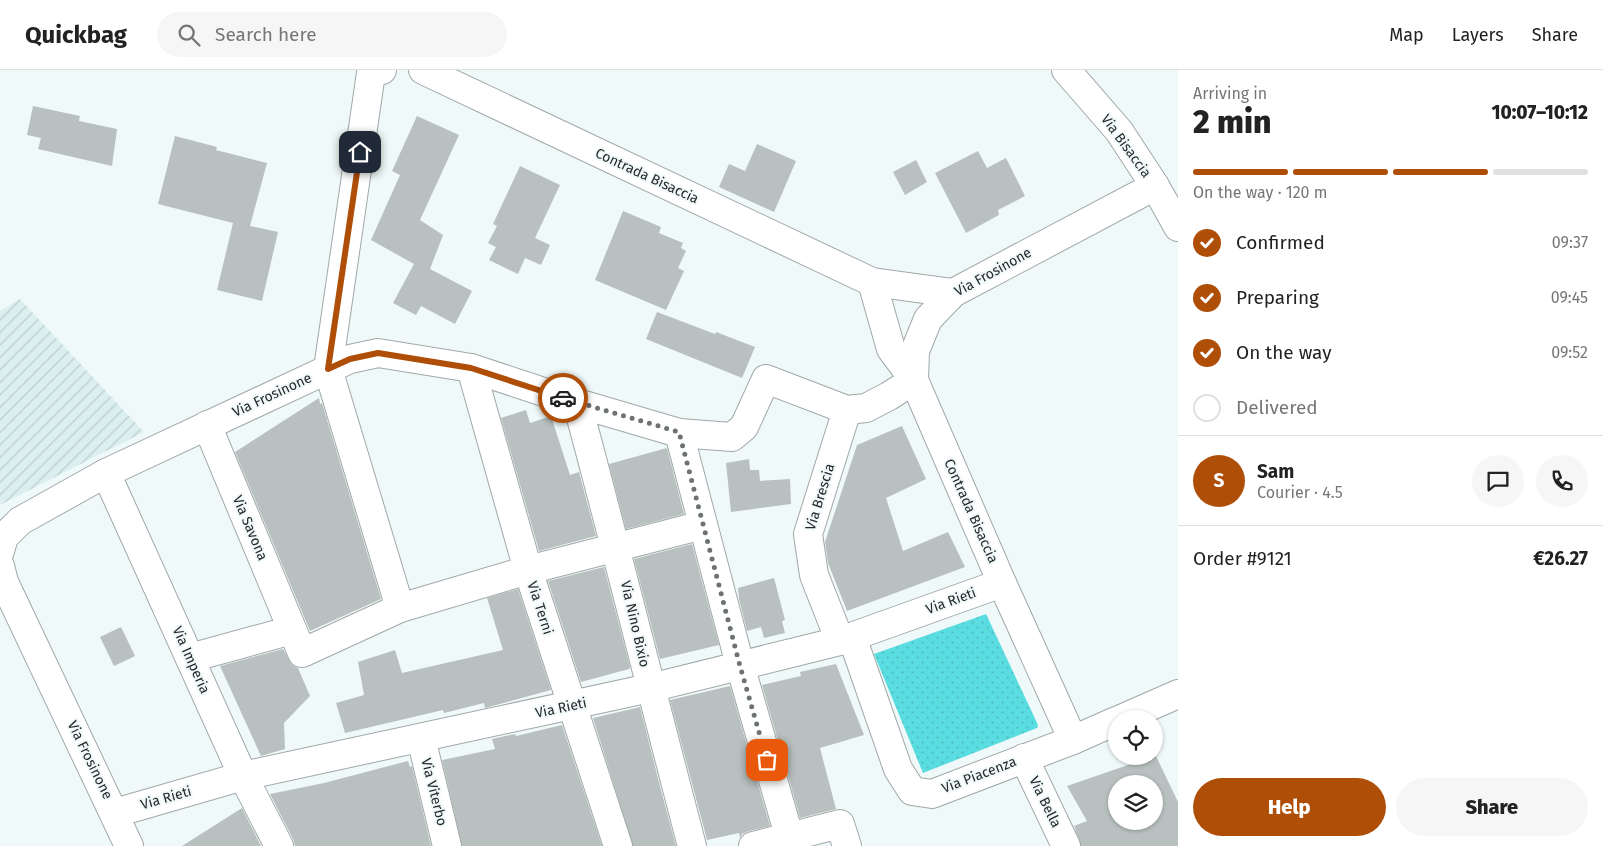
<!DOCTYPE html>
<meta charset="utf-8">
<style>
:root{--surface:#fff;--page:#f6f6f6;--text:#222;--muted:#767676;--line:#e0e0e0;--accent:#af4e07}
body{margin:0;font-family:"Fira Sans",sans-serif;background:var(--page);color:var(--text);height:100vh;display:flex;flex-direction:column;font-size:19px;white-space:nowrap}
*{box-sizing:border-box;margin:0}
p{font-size:16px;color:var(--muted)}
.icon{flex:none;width:28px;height:28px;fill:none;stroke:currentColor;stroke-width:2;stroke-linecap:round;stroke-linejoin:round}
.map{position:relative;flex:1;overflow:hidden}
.panel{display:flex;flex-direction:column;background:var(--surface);width:425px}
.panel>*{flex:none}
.controls{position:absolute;left:1108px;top:640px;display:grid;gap:10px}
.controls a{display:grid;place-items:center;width:55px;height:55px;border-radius:50%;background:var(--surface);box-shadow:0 1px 4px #0004;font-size:25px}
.pin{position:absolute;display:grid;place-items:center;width:42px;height:42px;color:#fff;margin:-21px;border-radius:10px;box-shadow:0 2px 8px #0006}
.courier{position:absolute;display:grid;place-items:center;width:50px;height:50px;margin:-25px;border:4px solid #af4e07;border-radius:50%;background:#fff;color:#222;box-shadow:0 1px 6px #0007}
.overview em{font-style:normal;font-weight:800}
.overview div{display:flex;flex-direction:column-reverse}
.overview{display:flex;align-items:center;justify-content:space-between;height:85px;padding:0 15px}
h1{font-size:32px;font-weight:800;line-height:38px}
.bar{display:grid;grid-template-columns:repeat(4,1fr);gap:8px 5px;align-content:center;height:60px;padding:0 15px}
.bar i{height:6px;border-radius:4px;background:var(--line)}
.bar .on{background:var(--accent)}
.bar p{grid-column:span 4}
.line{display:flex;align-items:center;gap:12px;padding:0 15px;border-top:1px solid var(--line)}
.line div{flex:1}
.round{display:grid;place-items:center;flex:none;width:52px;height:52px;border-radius:26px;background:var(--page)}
ol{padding:0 15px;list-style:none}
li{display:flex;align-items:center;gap:15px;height:55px}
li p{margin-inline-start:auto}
li .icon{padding:5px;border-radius:50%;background:var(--accent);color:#fff;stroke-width:4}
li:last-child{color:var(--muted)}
li i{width:28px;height:28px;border:2px solid var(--line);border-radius:50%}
.cta{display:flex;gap:10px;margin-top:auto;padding:10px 15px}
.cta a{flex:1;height:58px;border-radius:30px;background:var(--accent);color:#fff;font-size:20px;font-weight:800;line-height:58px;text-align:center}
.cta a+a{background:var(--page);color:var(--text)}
header{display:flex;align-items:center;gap:30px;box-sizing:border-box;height:70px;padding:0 25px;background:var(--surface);border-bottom:1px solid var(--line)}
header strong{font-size:24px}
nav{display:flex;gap:28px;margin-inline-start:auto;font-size:18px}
.search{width:350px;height:45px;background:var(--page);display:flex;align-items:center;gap:12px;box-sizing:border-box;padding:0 18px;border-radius:28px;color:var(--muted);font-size:19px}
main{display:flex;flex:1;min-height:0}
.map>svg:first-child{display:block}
.industrial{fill:url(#industrial-furrows)}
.park{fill:url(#park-dots)}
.building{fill:#b8c0c0;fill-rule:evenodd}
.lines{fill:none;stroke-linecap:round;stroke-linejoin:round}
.minor-casing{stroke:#a0a8a8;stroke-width:30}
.minor{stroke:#fff;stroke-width:28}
.done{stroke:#6d7272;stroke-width:5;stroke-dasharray:0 9}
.route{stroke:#af4e07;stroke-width:6}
.labels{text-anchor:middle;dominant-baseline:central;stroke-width:4;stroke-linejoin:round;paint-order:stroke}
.street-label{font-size:14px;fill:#262929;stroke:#f0f9f9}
</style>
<header>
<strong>Quickbag</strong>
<div class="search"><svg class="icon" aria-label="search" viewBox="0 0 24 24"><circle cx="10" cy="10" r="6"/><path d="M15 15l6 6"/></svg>Search here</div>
<nav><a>Map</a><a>Layers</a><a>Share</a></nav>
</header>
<main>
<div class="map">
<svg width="1178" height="776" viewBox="0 0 1178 776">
<defs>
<pattern id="industrial-furrows" width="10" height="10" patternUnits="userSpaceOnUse" patternTransform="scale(1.25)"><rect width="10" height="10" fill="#dcefef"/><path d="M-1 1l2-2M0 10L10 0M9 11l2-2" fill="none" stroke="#bdcdcd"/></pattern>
<pattern id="park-dots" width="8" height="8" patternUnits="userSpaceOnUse" patternTransform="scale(1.25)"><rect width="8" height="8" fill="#5adde1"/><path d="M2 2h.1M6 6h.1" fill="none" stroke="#4ebec1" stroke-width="1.8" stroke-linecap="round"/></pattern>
</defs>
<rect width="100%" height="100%" fill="#f0f9f9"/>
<!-- industrial -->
<path class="industrial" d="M20 229 144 362 0 435V241Z"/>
<!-- park -->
<path class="park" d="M986 544 1038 655 1037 658 923 703 874 584Z"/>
<!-- building -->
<g class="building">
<path d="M33 36 80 46 79 51 117 59 112 96 38 79 41 68 27 65Z"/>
<path d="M417 46 459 65 420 150 443 165 430 199 472 221 455 254 421 236 416 245 393 233 414 194 371 170 400 105 392 101Z"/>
<path d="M175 66 217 77 216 80 267 93 250 156 278 162 262 231 217 220 233 153 158 134Z"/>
<path d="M757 74 796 91 774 142 719 117 729 94 745 101Z"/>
<path d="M978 81 987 98 1006 88 1025 126 998 140 999 145 966 163 935 103Z"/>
<path d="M916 90 927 112 905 125 893 102Z"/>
<path d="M520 96 560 115 535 168 550 175 541 195 525 188 518 204 489 190 496 177 488 173 497 156 493 154Z"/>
<path d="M623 141 661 157 659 163 683 173 681 178 686 181 678 198 684 201 666 240 595 210Z"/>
<path d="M657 242 715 264 716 262 755 277 742 308 646 269Z"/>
<path d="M319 328 320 334 322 333 381 529 310 561 235 382Z"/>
<path d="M526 340 530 353 551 346 570 405 579 402 596 466 539 481 501 348Z"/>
<path d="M902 356 926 409 886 428 903 481 948 462 965 497 847 541 828 493 825 472 857 375Z"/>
<path d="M667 378 684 444 626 459 609 394Z"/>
<path d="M749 389 750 400H759L760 411 790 409 791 434 731 442 726 393Z"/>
<path d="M692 474 719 575 660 589 634 489Z"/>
<path d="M604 497 630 597 629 599 581 612 548 511Z"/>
<path d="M774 508 785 550 782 551 785 563 764 568 761 557 747 561 739 529 738 518Z"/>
<path d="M518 519 551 620 485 638 484 633 444 643 443 640 345 663 336 633 364 625 358 592 395 580 402 603 503 580 487 528Z"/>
<path d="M121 557 135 586 114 596 100 567Z"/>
<path d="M283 579 292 595 298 598 310 626 284 653 285 679 261 686 220 596Z"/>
<path d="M836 594 864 665 820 678 836 739 800 748 762 615 801 606 800 602Z"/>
<path d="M730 616 770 756 749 761 742 764 740 768 739 763 707 770 670 630Z"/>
<path d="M640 637 662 724 676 776H633L593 648Z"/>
<path d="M562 655 602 776H462L442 690 495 679 492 669 515 664 516 666Z"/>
<path d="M1155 684 1178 732V776H1081L1074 756 1087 751 1067 716 1154 686ZM1116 714H1154V751H1116Z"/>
<path d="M408 691 410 697 412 696 431 776H295L293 769 270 724 324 713Z"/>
<path d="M242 738 261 776H182Z"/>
</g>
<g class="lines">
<!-- minor casing -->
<g class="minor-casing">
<g id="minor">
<path d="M382 0 371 3 328 299 400 538"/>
<path d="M423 0 872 212 953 223"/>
<path d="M1066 0 1119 61 1155 116 1178 157"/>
<path d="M872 212 891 279 914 310 1002 513 1073 670"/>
<path d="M471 298 528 500 618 776"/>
<path d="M577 333C617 480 653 628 692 776"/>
<path d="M207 355 302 583 400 538 528 500 703 455"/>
<path d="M679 363 740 595 792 776"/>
<path d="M106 403 243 706 279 776"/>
<path d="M0 481 4 467 20 451 106 403 350 289 378 283 471 298 577 333 679 363 732 367 744 357 766 309 847 340 866 338 889 326 914 310 915 281 928 249 953 223 1155 116"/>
<path d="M0 496 4 512 129 776"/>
<path d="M852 567 898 699 912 721 932 724 1073 670 1116 651"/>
<path d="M840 571 814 505 808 464 847 340"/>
<path d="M190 588 292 560"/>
<path d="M1121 649 1178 624"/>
<path d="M421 668 447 776"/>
<path d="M1024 688 1066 776"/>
<path d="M115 743 243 706 650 618 840 571 1002 513"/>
<path d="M753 776 840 754 847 776"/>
</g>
</g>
<!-- minor -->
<use href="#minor" class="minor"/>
</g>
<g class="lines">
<!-- done -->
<path class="done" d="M563 328 679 362 740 596 767 690"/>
<!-- route -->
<path class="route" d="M360 82 328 299 350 289 378 283 471 298 563 328"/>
</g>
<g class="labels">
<!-- street labels -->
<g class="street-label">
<text transform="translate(1126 76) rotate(54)">Via Bisaccia</text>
<text transform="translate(647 106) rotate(25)">Contrada Bisaccia</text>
<text transform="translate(993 202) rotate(-29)">Via Frosinone</text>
<text transform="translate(272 325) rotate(-25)">Via Frosinone</text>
<text transform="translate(820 427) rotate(-73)">Via Brescia</text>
<text transform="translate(971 441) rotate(66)">Contrada Bisaccia</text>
<text transform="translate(250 458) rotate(67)">Via Savona</text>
<text transform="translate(951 531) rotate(-20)">Via Rieti</text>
<text transform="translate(540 538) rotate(72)">Via Terni</text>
<text transform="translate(635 554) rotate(77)">Via Nino Bixio</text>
<text transform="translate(191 590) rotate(66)">Via Imperia</text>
<text transform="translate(561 638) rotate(-12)">Via Rieti</text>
<text transform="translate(90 690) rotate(64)">Via Frosinone</text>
<text transform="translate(979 705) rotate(-21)">Via Piacenza</text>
<text transform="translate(434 722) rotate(76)">Via Viterbo</text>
<text transform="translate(166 728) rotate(-16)">Via Rieti</text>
<text transform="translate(1045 732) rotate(64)">Via Bella</text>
</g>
</g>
</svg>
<div class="controls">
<a><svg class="icon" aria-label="locate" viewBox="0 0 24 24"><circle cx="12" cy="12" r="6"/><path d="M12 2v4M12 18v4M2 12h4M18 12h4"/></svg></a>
<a><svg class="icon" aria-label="layers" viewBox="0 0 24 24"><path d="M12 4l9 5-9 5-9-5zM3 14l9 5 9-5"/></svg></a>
</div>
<div class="pin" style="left:767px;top:690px;background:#ea580c"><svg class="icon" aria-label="bag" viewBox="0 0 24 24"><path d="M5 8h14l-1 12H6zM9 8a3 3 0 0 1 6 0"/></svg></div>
<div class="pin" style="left:360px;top:82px;background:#1f2937"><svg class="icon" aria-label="home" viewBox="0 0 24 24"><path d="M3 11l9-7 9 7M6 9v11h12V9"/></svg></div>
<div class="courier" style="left:563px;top:328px"><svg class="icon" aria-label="car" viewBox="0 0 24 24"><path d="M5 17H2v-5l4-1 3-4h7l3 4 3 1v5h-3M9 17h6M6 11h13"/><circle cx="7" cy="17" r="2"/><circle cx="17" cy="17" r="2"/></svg></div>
</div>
<section class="panel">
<div class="overview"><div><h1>2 min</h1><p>Arriving in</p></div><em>10:07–10:12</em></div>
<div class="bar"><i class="on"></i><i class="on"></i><i class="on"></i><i></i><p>On the way · 120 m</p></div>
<ol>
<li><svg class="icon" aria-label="check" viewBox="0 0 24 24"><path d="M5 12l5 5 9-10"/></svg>Confirmed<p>09:37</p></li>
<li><svg class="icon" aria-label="check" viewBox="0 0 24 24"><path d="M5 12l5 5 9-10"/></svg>Preparing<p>09:45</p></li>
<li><svg class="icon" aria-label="check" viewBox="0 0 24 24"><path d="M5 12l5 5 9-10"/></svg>On the way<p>09:52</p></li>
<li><i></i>Delivered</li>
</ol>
<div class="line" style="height:90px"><b class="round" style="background:var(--accent);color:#fff">S</b><div><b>Sam</b><p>Courier · 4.5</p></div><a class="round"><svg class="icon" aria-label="chat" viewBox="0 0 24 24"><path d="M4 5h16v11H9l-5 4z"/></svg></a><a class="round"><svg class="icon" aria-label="phone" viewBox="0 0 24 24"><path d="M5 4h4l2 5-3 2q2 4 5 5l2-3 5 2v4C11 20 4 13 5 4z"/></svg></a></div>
<div class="line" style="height:65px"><div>Order #9121</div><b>€26.27</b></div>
<div class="cta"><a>Help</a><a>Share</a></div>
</section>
</main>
